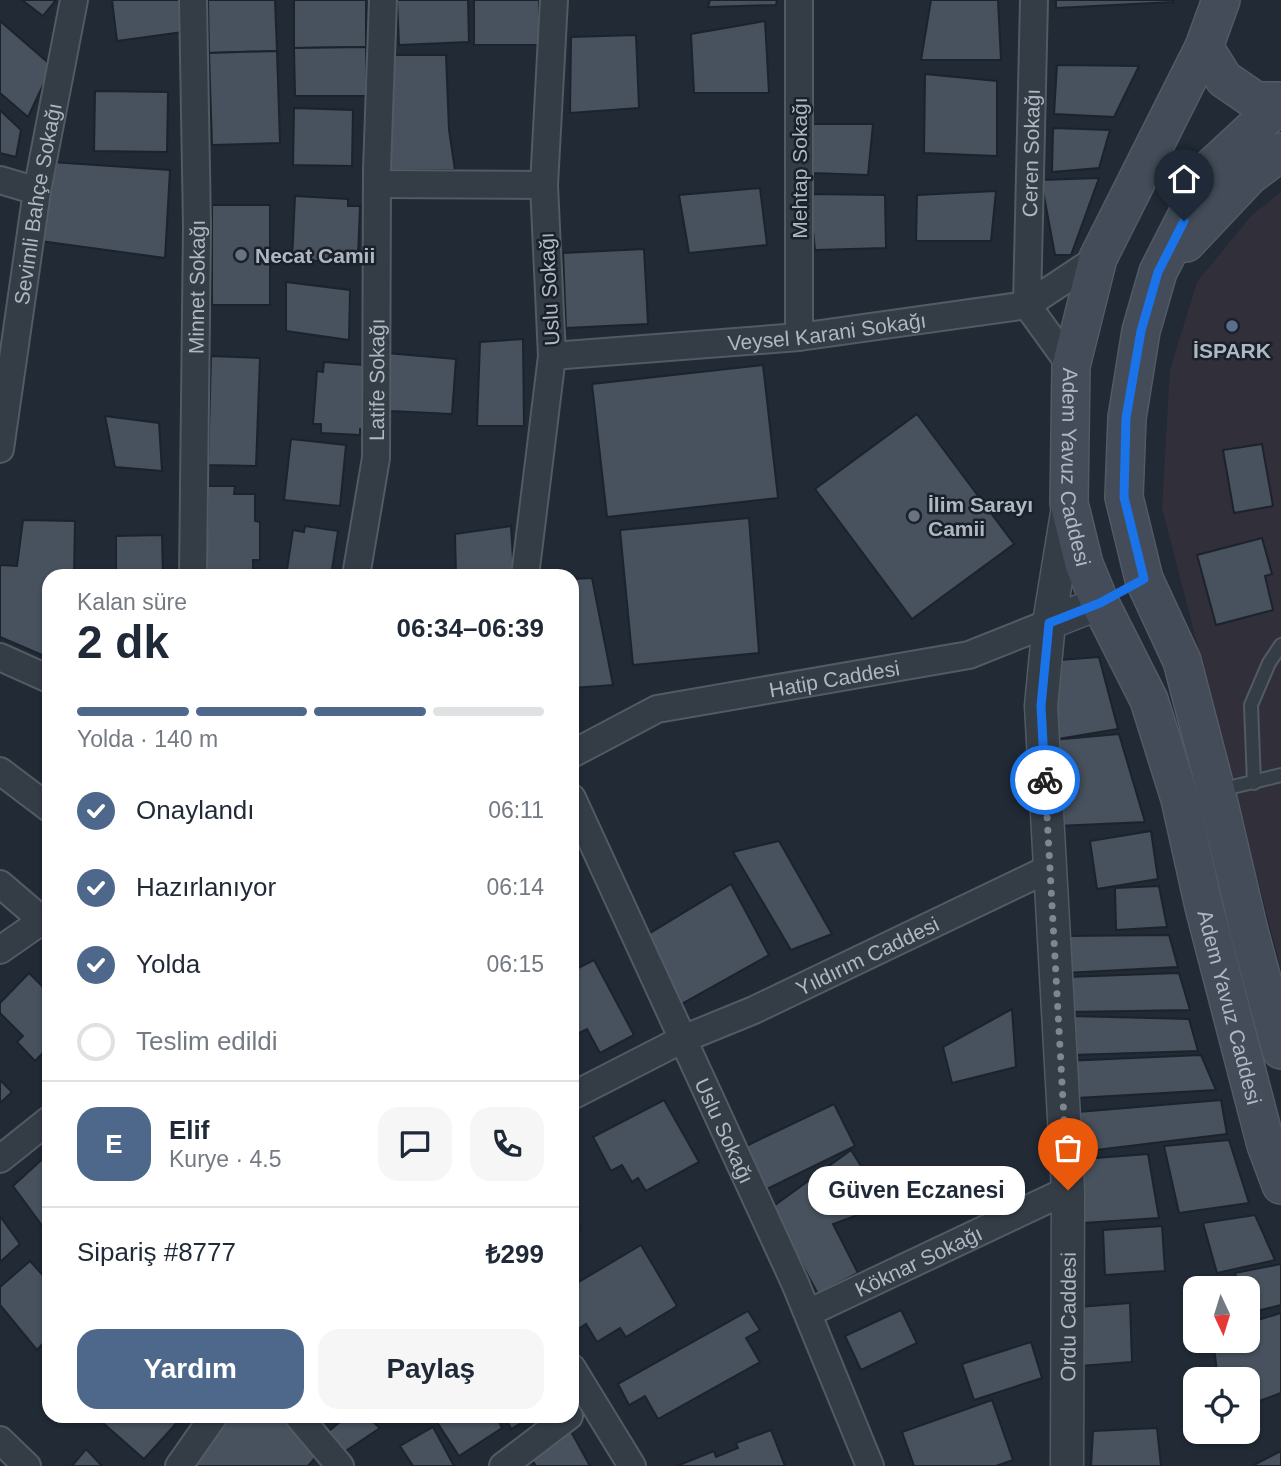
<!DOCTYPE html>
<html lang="tr">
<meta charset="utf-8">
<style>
:root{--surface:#fff;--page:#f6f6f7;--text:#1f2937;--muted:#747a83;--line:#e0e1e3;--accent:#4d688a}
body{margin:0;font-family:Helvetica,sans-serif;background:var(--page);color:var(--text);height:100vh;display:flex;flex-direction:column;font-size:26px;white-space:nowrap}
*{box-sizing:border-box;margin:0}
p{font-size:23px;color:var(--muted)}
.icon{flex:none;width:38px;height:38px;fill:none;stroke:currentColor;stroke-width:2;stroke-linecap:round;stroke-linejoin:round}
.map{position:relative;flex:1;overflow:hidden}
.details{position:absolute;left:42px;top:569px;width:537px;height:854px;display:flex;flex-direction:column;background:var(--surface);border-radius:21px;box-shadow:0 2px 5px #0004}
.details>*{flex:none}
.needle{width:46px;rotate:176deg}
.controls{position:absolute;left:1183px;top:1276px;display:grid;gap:14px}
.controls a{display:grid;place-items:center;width:77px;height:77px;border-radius:14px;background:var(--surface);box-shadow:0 2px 5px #0004;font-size:35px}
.pin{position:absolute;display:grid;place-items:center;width:60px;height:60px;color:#fff;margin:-72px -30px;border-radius:50% 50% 50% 0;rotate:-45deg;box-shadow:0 0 7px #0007}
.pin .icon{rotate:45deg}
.courier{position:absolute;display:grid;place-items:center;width:70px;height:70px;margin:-35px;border:5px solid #1a73e8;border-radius:50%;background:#fff;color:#222;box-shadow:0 2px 9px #0007}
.bubble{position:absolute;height:49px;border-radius:21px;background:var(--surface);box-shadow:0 2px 5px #0004;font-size:23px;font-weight:700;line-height:49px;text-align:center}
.summary em{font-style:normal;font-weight:700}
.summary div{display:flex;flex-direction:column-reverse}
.summary{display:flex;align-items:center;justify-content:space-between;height:119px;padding:0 35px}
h1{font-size:46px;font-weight:700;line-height:52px}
.bar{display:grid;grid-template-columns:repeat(4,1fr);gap:10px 7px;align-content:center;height:84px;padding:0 35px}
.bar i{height:9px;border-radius:5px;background:var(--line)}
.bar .selected{background:var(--accent)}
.bar p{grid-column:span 4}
.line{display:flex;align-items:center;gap:18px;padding:0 35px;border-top:2px solid var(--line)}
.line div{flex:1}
.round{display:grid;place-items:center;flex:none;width:74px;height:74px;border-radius:21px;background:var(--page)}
ol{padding:0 35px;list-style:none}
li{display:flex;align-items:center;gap:21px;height:77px}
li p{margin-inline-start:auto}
li .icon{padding:7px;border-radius:50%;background:var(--accent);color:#fff;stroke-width:4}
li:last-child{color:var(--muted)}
li i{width:38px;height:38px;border:4px solid var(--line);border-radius:50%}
.button{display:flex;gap:14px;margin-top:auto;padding:14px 35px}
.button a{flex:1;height:80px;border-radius:21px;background:var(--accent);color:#fff;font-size:28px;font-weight:700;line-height:80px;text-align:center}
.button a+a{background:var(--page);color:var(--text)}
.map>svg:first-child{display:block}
.medical{fill:#302f3a}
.building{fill:#47525e;stroke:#1c232c;stroke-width:2}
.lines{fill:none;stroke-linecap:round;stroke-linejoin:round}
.service-casing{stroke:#525a63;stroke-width:16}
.minor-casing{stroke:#525a63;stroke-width:30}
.tertiary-casing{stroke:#525a63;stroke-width:35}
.secondary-casing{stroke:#525a63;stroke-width:40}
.service{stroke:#343c46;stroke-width:12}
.minor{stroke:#343c46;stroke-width:26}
.tertiary{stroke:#343c46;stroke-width:32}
.secondary{stroke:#434c58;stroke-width:37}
.done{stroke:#7d8691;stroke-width:7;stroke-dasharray:0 12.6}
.route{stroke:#1a73e8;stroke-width:9}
.worship-dot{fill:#6b7280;stroke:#1a212a;stroke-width:2.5}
.service-dot{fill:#5c6f8a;stroke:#1a212a;stroke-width:2.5}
.labels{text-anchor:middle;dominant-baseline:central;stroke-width:5;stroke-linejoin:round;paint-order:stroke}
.street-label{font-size:21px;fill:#aeb7c2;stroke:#1a212a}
.poi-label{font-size:21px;font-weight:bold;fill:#aeb7c2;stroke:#1a212a;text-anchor:start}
</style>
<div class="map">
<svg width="1281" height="1466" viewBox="0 0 1281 1466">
<rect width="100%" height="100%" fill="#212a35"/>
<!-- medical -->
<path class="medical" d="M1281 192V969L1162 508 1170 369 1197 282 1251 216Z"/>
<!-- building -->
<g class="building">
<path d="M22 0H56L43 16Z"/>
<path d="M112 0H179L183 32 117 41Z"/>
<path d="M208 0H275L277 51 209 53Z"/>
<path d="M294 0H366V47L294 48Z"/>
<path d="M397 0H468L469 42 399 45Z"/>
<rect x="474" y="0" width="65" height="45"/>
<path d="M710 0H777L776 5 708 7Z"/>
<path d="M931 0H998L1001 60H921Z"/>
<path d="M1056 0H1174L1173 2 1056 8Z"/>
<path d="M0 21 52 66 28 117 0 93Z"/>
<path d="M765 21 769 93H694L691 34Z"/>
<path d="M636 35 639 108 570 113 571 37Z"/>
<path d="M366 47 367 96H295L294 48Z"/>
<path d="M277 51 280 143 212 145 209 53Z"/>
<path d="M391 55H446L449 130 455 170H389Z"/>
<path d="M1057 65 1139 66 1114 117 1054 114Z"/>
<path d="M925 74 997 81V156L924 153Z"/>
<path d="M95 91 168 92 167 152 94 151Z"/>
<path d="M294 108 353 110 352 166 293 165Z"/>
<path d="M0 110 21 130 16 157 0 153Z"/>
<path d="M810 124H873L868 175 812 173Z"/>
<path d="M1053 128 1110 130 1099 168 1052 172Z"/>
<path d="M51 162 170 170 165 258 40 241Z"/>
<path d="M1099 178 1071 255H1055L1041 180Z"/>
<path d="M760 188 767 245 689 253 679 195Z"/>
<path d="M996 191 991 241H916L917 195Z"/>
<path d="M809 194 885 195 886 248 815 250Z"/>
<path d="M295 196 348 199V206H360L358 256 347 255 346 262 292 260Z"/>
<rect x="212" y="205" width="58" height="100"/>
<path d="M644 249 648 324 566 328 563 253Z"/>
<path d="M286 282 350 290 349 340 286 331Z"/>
<path d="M523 339 524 426H477L480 342Z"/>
<path d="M386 353 456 359 452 414 390 411Z"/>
<path d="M211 356 260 358 256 466 208 465Z"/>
<path d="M324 362 364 365 366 429H360V435L321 433V424H313L317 371 323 372Z"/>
<path d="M763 365 778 498 607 517 592 384Z"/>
<path d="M917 414 1014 544 912 619 815 489Z"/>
<path d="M105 416 159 423 162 471 115 467Z"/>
<path d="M291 439 346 445 340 506 284 500Z"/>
<path d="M1262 444 1273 506 1234 513 1223 450Z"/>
<path d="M208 486H235L234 494H255V521L260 522V560H253V576H206Z"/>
<path d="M749 518 759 653 633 665 620 530Z"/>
<path d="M23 520 75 521 74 576H49V658L0 637V565L17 566Z"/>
<path d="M305 526 338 531 331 576H286L293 530 304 532Z"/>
<path d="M511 526 514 576H456L455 534Z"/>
<path d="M162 535 163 576H116V536Z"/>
<path d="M1262 538 1272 574 1265 576 1273 610 1216 625 1197 555Z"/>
<path d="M592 578 613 685 572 688V579Z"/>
<path d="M1099 657 1118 729 1052 740 1060 660Z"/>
<path d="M1119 734 1145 822 1057 826 1052 740Z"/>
<path d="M1151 831 1158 879 1097 889 1090 841Z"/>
<path d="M779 841 832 934 791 950 733 852Z"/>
<path d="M731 884 769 955 676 1007 647 935Z"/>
<path d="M1159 886 1167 927 1116 930 1115 888Z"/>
<path d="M1169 935 1178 967 1064 973 1063 936Z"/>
<path d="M594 960 634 1035 600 1053 587 1029 575 1035 572 1030V971Z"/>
<path d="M29 973 49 993V1061L42 1054 35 1061 17 1042 23 1036 0 1013V1003Z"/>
<path d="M1179 973 1190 1010 1068 1012 1066 977Z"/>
<path d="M1012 1009 1016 1067 952 1083 943 1047Z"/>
<path d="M1070 1016 1189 1019 1198 1051 1072 1055Z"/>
<path d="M1201 1055 1216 1090 1076 1098 1065 1061Z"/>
<path d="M0 1080 12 1092 0 1103Z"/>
<path d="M664 1100 699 1162 646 1191 638 1178 632 1182 622 1165 611 1171 593 1137Z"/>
<path d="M1221 1100 1227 1134 1080 1152 1078 1112Z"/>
<path d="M834 1104 855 1146 767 1189 746 1146Z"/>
<path d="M1229 1140 1249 1203 1179 1213 1164 1146Z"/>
<path d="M851 1150 885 1205 833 1224 858 1273 818 1294 771 1208Z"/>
<path d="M49 1153V1235L13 1186Z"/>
<path d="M1148 1154 1159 1218 1083 1223V1159Z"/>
<path d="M572 1203 579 1215 575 1218 581 1229 572 1234Z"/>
<path d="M1255 1215 1275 1260 1217 1273 1203 1223Z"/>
<path d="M0 1216 20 1244 0 1262Z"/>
<path d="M1162 1226 1165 1271 1105 1275 1103 1230Z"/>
<path d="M641 1245 677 1306 626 1337 620 1328 597 1342 586 1324 575 1331 572 1327V1286Z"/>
<path d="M30 1261 49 1282V1337L37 1350 0 1305V1287Z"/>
<path d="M1281 1264V1305L1248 1313V1288H1240L1235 1273Z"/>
<path d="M1130 1303 1132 1362 1080 1366 1078 1307Z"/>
<path d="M901 1310 917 1343 861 1370 845 1336Z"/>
<path d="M748 1311 760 1330 746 1338 760 1362 658 1419 645 1396 629 1405 618 1384Z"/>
<path d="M1281 1313V1393L1248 1405V1379H1218L1213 1340H1248V1323Z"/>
<path d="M1031 1342 1042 1378 974 1400 962 1364Z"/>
<path d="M992 1400 1013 1460 996 1466H914L902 1432Z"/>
<path d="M95 1416H183L144 1459Z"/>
<path d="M230 1416H281L316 1457 308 1466H193Z"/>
<path d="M347 1416H366L380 1428 338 1456 323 1436Z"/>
<path d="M433 1416H496L502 1428 459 1456Z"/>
<path d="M505 1416H533L511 1429Z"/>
<path d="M568 1426 590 1466H536L530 1457Z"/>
<path d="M433 1427 454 1466H413L400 1446Z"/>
<path d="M1157 1428 1161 1466H1091L1093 1431Z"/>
<path d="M771 1430 785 1466H677L714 1451 716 1457 738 1448 736 1443Z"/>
<path d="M86 1449 102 1466H72Z"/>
<path d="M1281 1451V1466H1252Z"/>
</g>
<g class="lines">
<!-- service casing -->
<g class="service-casing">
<g id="service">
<path d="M1254 783 1251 705 1269 663 1281 645"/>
<path d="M1220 790 1281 775"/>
</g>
</g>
<!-- minor casing -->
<g class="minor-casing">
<g id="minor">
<path d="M0 180 37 191"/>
<path d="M377 184 544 185"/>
<path id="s1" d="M1027 305 1034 0"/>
<path d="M1027 305 1098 258"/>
<path d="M799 337V0"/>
<path id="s2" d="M552 356 799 337 1027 305 1071 366"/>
<path id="s3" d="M0 449 37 191 74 0"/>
<path id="s4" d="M193 576 197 226 193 0"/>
<path id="s5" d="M356 576 376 458 377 170 383 0"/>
<path d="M525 576 552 356 544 185 554 0"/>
<path d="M0 657 49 679"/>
<path id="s6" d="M572 754 657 709 969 655 1049 623"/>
<path d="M0 771 49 808"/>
<path id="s7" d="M572 798 795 1283 870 1466"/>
<path d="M0 884 49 926"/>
<path d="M0 950 43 920"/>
<path id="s8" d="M572 1096 683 1039 754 1010 1050 868"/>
<path d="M0 1159 49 1120"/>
<path id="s9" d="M808 1313 1068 1190"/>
<path d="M572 1368 632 1466"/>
<path d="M298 1416 340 1466"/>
<path d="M0 1440 27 1466"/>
<path d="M179 1466 214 1416"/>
<path d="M503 1466 569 1416"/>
</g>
</g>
<!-- tertiary casing -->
<g class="tertiary-casing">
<g id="tertiary">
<path d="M1049 623 1100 603"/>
<path id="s10" d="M1067 1466 1068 1190 1041 706 1049 623 1068 507"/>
</g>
</g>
<!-- secondary casing -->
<g class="secondary-casing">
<g id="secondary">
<path id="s11" d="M1221 0 1204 47 1098 258 1071 366 1069 503 1084 564 1100 603 1149 700 1180 799 1204 907 1266 1145 1281 1185"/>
<path d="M1204 47 1224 79 1256 101H1281"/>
<path d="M1281 103 1211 168 1158 272 1141 331 1127 418 1124 497 1144 579 1182 661 1216 791 1249 931 1281 1050"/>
<path d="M1186 243 1249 176 1281 152"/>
</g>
</g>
<!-- service -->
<use href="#service" class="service"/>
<!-- minor -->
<use href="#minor" class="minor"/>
<!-- tertiary -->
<use href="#tertiary" class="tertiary"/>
<!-- secondary -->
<use href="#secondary" class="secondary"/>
</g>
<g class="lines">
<!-- done -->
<path class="done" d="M1045 780 1068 1190"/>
<!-- route -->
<path class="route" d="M1045 780 1041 706 1049 623 1100 603 1144 579 1124 497 1126 418 1141 331 1158 272 1184 221"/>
</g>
<!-- markers -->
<g class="worship-dot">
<circle cx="241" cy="255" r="7"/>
<circle cx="914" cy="516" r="7"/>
</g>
<circle class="service-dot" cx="1232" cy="326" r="7"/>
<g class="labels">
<!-- street labels -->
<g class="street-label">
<text stroke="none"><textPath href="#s1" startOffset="152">Ceren Sokağı</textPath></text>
<text transform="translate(799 168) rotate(-90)">Mehtap Sokağı</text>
<text stroke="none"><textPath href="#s3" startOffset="248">Sevimli Bahçe Sokağı</textPath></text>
<text stroke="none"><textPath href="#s4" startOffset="289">Minnet Sokağı</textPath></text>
<text transform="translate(549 289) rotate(-93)">Uslu Sokağı</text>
<text stroke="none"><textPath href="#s2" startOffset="276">Veysel Karani Sokağı</textPath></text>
<text stroke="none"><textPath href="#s5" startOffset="198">Latife Sokağı</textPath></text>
<text stroke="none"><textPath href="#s11" startOffset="499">Adem Yavuz Caddesi</textPath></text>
<text stroke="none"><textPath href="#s6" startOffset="276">Hatip Caddesi</textPath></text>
<text stroke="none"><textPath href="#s8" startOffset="327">Yıldırım Caddesi</textPath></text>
<text stroke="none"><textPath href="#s11" startOffset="1066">Adem Yavuz Caddesi</textPath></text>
<text stroke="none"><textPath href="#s7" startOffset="366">Uslu Sokağı</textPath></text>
<text stroke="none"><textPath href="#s9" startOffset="122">Köknar Sokağı</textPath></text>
<text stroke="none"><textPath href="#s10" startOffset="149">Ordu Caddesi</textPath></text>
</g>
<!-- poi labels -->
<g class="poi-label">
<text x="255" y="255">Necat Camii</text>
<text x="1232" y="350" text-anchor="middle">İSPARK</text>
<text x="928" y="504">İlim Sarayı<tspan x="928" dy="24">Camii</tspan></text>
</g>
</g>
</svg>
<div class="controls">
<a><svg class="needle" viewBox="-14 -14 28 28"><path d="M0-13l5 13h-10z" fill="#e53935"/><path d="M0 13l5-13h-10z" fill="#747a83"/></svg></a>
<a><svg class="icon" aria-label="locate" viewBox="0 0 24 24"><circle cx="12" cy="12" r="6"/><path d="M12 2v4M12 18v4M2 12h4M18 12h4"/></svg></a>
</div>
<div class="pin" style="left:1068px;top:1190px;background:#ea580c"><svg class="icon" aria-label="bag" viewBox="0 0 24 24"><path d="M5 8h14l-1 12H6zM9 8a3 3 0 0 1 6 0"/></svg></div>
<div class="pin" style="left:1184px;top:221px;background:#1f2937"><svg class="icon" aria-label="home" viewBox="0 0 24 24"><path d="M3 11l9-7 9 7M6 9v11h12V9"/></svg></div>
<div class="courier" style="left:1045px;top:780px"><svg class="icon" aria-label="bike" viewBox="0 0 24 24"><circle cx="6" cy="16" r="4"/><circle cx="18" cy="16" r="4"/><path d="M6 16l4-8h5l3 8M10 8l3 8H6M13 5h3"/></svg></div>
<div class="bubble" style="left:808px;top:1166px;width:217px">Güven Eczanesi</div>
<section class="details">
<div class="summary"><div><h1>2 dk</h1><p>Kalan süre</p></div><em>06:34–06:39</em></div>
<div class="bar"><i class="selected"></i><i class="selected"></i><i class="selected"></i><i></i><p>Yolda · 140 m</p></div>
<ol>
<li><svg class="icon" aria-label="check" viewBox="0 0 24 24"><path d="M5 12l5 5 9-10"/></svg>Onaylandı<p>06:11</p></li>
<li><svg class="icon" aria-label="check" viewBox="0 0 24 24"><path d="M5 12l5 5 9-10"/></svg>Hazırlanıyor<p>06:14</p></li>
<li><svg class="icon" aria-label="check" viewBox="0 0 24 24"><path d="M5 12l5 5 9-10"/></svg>Yolda<p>06:15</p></li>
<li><i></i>Teslim edildi</li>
</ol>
<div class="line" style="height:126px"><b class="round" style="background:var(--accent);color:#fff">E</b><div><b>Elif</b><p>Kurye · 4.5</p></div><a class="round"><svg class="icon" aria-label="chat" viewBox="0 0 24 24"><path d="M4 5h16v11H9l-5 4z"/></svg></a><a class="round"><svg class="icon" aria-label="phone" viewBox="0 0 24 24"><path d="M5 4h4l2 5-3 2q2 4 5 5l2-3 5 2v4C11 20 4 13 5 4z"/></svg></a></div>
<div class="line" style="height:91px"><div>Sipariş #8777</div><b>₺299</b></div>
<div class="button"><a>Yardım</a><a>Paylaş</a></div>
</section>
</div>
